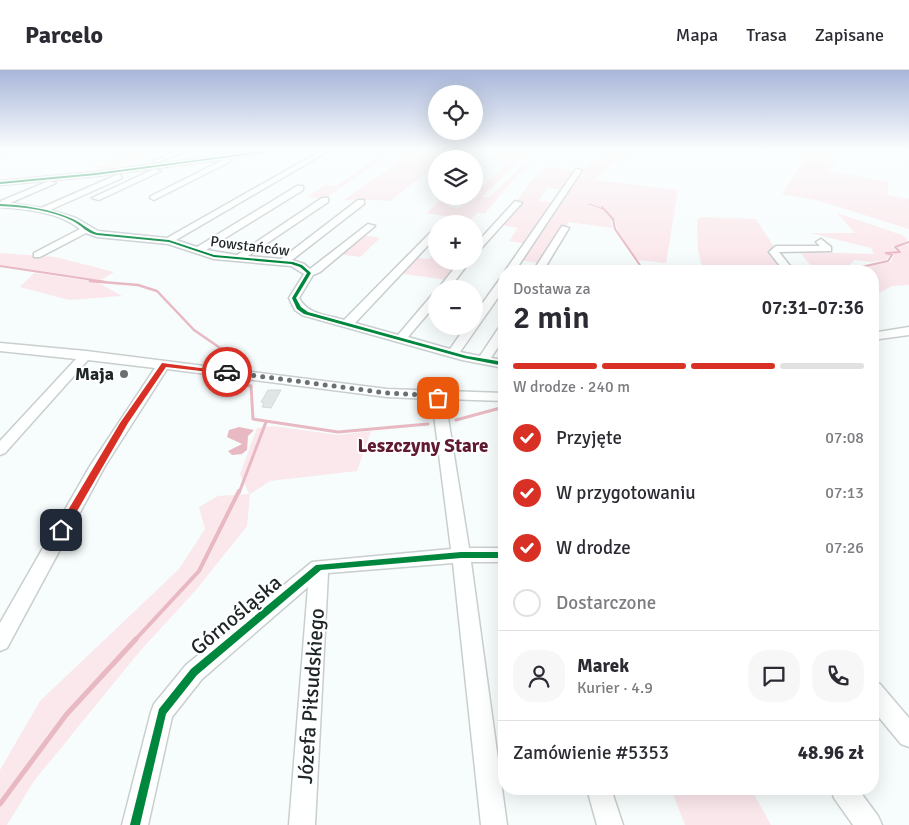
<!DOCTYPE html>
<html lang="pl">
<meta charset="utf-8">
<style>
:root{--surface:#fff;--page:#f7f7f7;--text:#2b2b33;--muted:#7c7c81;--line:#e1e1e2;--accent:#d93025}
body{margin:0;font-family:Signika,sans-serif;background:var(--page);color:var(--text);height:100vh;display:flex;flex-direction:column;font-size:19px;white-space:nowrap}
*{box-sizing:border-box;margin:0}
p{font-size:16px;color:var(--muted)}
.icon{flex:none;width:28px;height:28px;fill:none;stroke:currentColor;stroke-width:2;stroke-linecap:round;stroke-linejoin:round}
.map{position:relative;flex:1;overflow:hidden}
.details{position:absolute;left:498px;top:195px;width:381px;height:530px;display:flex;flex-direction:column;background:var(--surface);border-radius:20px;box-shadow:0 5px 20px #0002}
.details>*{flex:none}
.buttons{position:absolute;left:428px;top:15px;display:grid;gap:10px}
.buttons a{display:grid;place-items:center;width:55px;height:55px;border-radius:50%;background:var(--surface);box-shadow:0 5px 20px #0002;font-size:25px}
.pin{position:absolute;display:grid;place-items:center;width:42px;height:42px;color:#fff;margin:-21px;border-radius:10px;box-shadow:0 2px 8px #0006}
.courier{position:absolute;display:grid;place-items:center;width:50px;height:50px;margin:-25px;border:4px solid #d93025;border-radius:50%;background:#fff;color:#222;box-shadow:0 1px 6px #0007}
.headline em{font-style:normal;font-weight:600}
.headline div{display:flex;flex-direction:column-reverse}
.headline{display:flex;align-items:center;justify-content:space-between;height:85px;padding:0 15px}
h1{font-size:32px;font-weight:600;line-height:38px}
.bar{display:grid;grid-template-columns:repeat(4,1fr);gap:8px 5px;align-content:center;height:60px;padding:0 15px}
.bar i{height:6px;border-radius:4px;background:var(--line)}
.bar .on{background:var(--accent)}
.bar p{grid-column:span 4}
.line{display:flex;align-items:center;gap:12px;padding:0 15px;border-top:1px solid var(--line)}
.line div{flex:1}
.round{display:grid;place-items:center;flex:none;width:52px;height:52px;border-radius:20px;background:var(--page)}
ol{padding:0 15px;list-style:none}
li{display:flex;align-items:center;gap:15px;height:55px}
li p{margin-inline-start:auto}
li .icon{padding:5px;border-radius:50%;background:var(--accent);color:#fff;stroke-width:4}
li:last-child{color:var(--muted)}
li i{width:28px;height:28px;border:2px solid var(--line);border-radius:50%}
header{display:flex;align-items:center;gap:30px;box-sizing:border-box;height:70px;padding:0 25px;background:var(--surface);border-bottom:1px solid var(--line)}
header strong{font-size:24px}
nav{display:flex;gap:28px;margin-inline-start:auto;font-size:18px}
.map>svg:first-child{display:block}
.green{fill:#fbe8ec}
.water{fill:#e8b9c3}
.lines{fill:none;stroke-linecap:round;stroke-linejoin:round}
.stream-far5{stroke:#e8b9c3;stroke-width:1}
.stream-far4{stroke:#e8b9c3;stroke-width:2}
.stream-far3{stroke:#e8b9c3;stroke-width:2.5}
.stream-far2{stroke:#e8b9c3;stroke-width:3}
.stream-far1{stroke:#e8b9c3;stroke-width:4}
.stream{stroke:#e8b9c3;stroke-width:5}
.building{fill:#e0e5e6;stroke:#d4dadb}
.minor-casing{stroke:#c9cecf;stroke-width:3}
.minor{fill:#feffff;fill-rule:evenodd}
.cycleway-casing{stroke:#fff;stroke-width:3}
.cycleway{fill:#00873e;fill-rule:evenodd}
.route{fill:#d93025}
.done{stroke:#6b7172;stroke-width:5;stroke-dasharray:0 9}
.poi-dot{fill:#6b7172;stroke:#fff;stroke-width:2}
.labels{text-anchor:middle;dominant-baseline:central;stroke-width:4;stroke-linejoin:round;paint-order:stroke}
.far-street-label{font-size:15px;fill:#1f2627;stroke:#fff}
.poi-label{font-size:18px;font-weight:bold;fill:#1f2627;stroke:#fff;text-anchor:end}
.neighbourhood-label{font-size:19px;font-weight:bold;fill:#601b30;stroke:#fff}
.near-street-label{font-size:21px;fill:#1f2627;stroke:#fff}
</style>
<header>
<strong>Parcelo</strong>
<nav><a>Mapa</a><a>Trasa</a><a>Zapisane</a></nav>
</header>
<div class="map">
<svg width="909" height="755" viewBox="0 0 909 755">
<rect width="100%" height="100%" fill="#f7fcfc"/>
<!-- green -->
<g class="green">
<path d="M139 79 159 80 109 99 93 98Z"/>
<path d="M505 79H536L517 92 489 89Z"/>
<path d="M616 79H641L608 97 595 110 678 120 666 193 636 190 617 159 615 151H610L613 158 568 152 566 157H562L538 193 520 190 581 100Z"/>
<path d="M789 79H836L829 89 836 90 829 101 889 112 887 125 909 129V159L820 131 782 124 807 86 785 82Z"/>
<path d="M414 80 450 83 443 89H436V95L390 131C374 129 360 131 344 130Z"/>
<path d="M381 85H389L324 129 307 127 326 115 336 116Z"/>
<path d="M508 93H516L482 127H490L523 94 531 95 515 108 485 143H477L466 154H447L453 147 418 142 426 143 446 126H460L449 136 459 138Z"/>
<path d="M547 97 577 101 562 119 547 118 538 131 554 132 527 174 509 171 518 158 500 155 530 112Z"/>
<path d="M837 143 902 165 908 170 902 174 892 176 897 181 885 182 890 185 886 190 870 192 854 190C845 205 824 203 811 195 807 192 803 186 800 182L874 184 871 178 810 163H855Z"/>
<path d="M702 147 756 149 774 177 771 181 787 201H735L732 198 702 196 698 180 697 149Z"/>
<path d="M362 165 380 168 360 187 338 184Z"/>
<path d="M909 174V215L892 216 879 223H873L872 201H861L863 197 891 192 894 185 889 183 902 182 897 177Z"/>
<path d="M436 182V191H464L448 210 396 203 413 187 429 189Z"/>
<path d="M0 183 55 187 114 202 99 211 0 195Z"/>
<path d="M34 203 97 212 122 226 69 230 20 217Z"/>
<path d="M274 356 338 365 371 361 357 401 270 411 250 424 247 456 196 520 140 581 34 711 7 755H0V700L40 631 179 499 205 459 199 437 218 426 249 424 240 404 257 358Z"/>
<path d="M671 719H751L771 755H685Z"/>
</g>
<!-- water -->
<path class="water" d="M239 357 254 360 248 366 247 380 242 384 232 385 228 381 242 374 227 367 229 360Z"/>
<g class="lines">
<!-- stream-far5 -->
<path class="stream-far5" d="M589 134 603 139"/>
<!-- stream-far4 -->
<g class="stream-far4">
<path d="M602 137 613 149 615 159 644 201"/>
<path d="M0 196 106 212"/>
<path d="M858 201 861 197 888 191 892 185 886 183 900 182 895 177 909 172"/>
</g>
<!-- stream-far3 -->
<path class="stream-far3" d="M90 211 138 215 157 221 194 260 239 291 246 299"/>
<!-- stream-far2 -->
<g class="stream-far2">
<path d="M238 308 237 314 251 316 253 349 338 362 428 354"/>
<path d="M456 350 504 337"/>
<path d="M239 423 266 352"/>
</g>
<!-- stream-far1 -->
<path class="stream-far1" d="M135 570 199 501 239 421"/>
<!-- stream -->
<path class="stream" d="M0 734 66 645 136 569"/>
</g>
<!-- building -->
<path class="building" d="M268 320H281L271 338 262 337 264 333 261 332Z"/>
<g class="lines">
<!-- minor casing -->
<g class="minor-casing">
<g id="minor">
<path d="M5 79H15L0 85V81Z"/>
<path d="M271 79H291L231 88V91L154 130 150 128 151 126 225 89 96 106 0 115V111L96 102Z"/>
<path d="M324 79H332L176 170 197 177 297 116H303V120L206 180 237 185 322 128H328V132L248 186 281 189 358 130H364V134L292 190 304 194 310 199 368 154 375 156 320 202 313 205 299 228C308 245 328 245 344 250L433 160 436 159V167L355 253 398 265 432 225 436 224V234L408 267 450 279 466 256H474V245L500 209 504 208V219L460 282 480 286 500 256 504 255V268L491 288 504 290V298L462 290 302 245 295 240 289 228 304 204 291 196 214 189 168 174 97 167 86 163 40 187H34V183L80 159C59 142 26 139 0 137L1 131 49 111 56 113 10 133 41 138 119 104 122 108 50 140 76 148 98 161 167 168Z"/>
<path d="M410 79 459 82 470 79 460 86Z"/>
<path d="M181 80 186 81 159 92 154 91Z"/>
<path d="M154 99 161 101 99 130 92 128Z"/>
<path d="M576 99 582 100 515 201H505Z"/>
<path d="M515 131 522 133 477 183 474 184V176Z"/>
<path d="M562 156 569 158 543 201H533Z"/>
<path d="M821 169 831 177V181L779 182 794 201H784L769 182 776 176H820L816 172Z"/>
<path d="M460 191H470L449 219H438Z"/>
<path d="M909 257V265L872 270V263Z"/>
<path d="M0 273 86 281 387 319 504 323V331L445 329 469 478H504V492H471L507 755H481L453 493 328 503 315 755H289L308 517 202 609 172 647 148 755H122L151 642 154 634 186 595 312 492 451 479 432 329 387 327 167 299 105 396 7 578 0 581V553L90 396 155 298 88 290 5 383 0 385V371L76 289 0 281Z"/>
<path d="M872 611 880 614 909 648V677L901 674 872 639Z"/>
<path d="M587 719H611L623 755H597Z"/>
<path d="M831 719H858L878 746 882 755H853L834 728Z"/>
</g>
</g>
<!-- minor -->
<use href="#minor" class="minor"/>
<!-- cycleway casing -->
<g class="cycleway-casing">
<g id="cycleway">
<path d="M280 79H289L96 105 0 114V112L96 103Z"/>
<path d="M0 134C25 135 50 139 73 149 82 153 88 160 97 163L169 170 214 185 293 192 302 195 311 203 296 228 301 237 308 242 467 286 504 292V296L464 288 304 244 297 239 292 228 307 203 300 197 291 194 214 187 169 172 97 165C87 163 82 156 73 151 51 140 24 137 0 136Z"/>
<path d="M461 482H504V488H461L321 500 197 605 166 644 140 755H130L159 639 191 599 316 495Z"/>
</g>
</g>
<!-- cycleway -->
<use href="#cycleway" class="cycleway"/>
</g>
<!-- sky -->
<linearGradient id="sky" x2="0" y2="1"><stop stop-color="#a8b6d9"/><stop offset="0.43" stop-color="#fbfefe"/><stop offset="1" stop-color="#fbfefe" stop-opacity="0"/></linearGradient>
<rect width="909" height="185" fill="url(#sky)"/>
<!-- route -->
<path class="route" d="M162 293 231 302 227 304 166 297 128 353 65 462H58V457L120 353Z"/>
<g class="lines">
<!-- done -->
<path class="done" d="M227 302 387 323 438 326V328"/>
</g>
<!-- markers -->
<circle class="poi-dot" cx="124" cy="304" r="5"/>
<g class="labels">
<!-- far-street labels -->
<g class="far-street-label">
<text transform="translate(250 176) rotate(7)">Powstańców</text>
</g>
<!-- poi labels -->
<g class="poi-label">
<text x="114" y="304">Maja</text>
</g>
<!-- neighbourhood labels -->
<g class="neighbourhood-label">
<text x="423" y="376">Leszczyny Stare</text>
</g>
<!-- near-street labels -->
<g class="near-street-label">
<text transform="translate(236 545) rotate(-40)">Górnośląska</text>
<text transform="translate(311 626) rotate(-86)">Józefa Piłsudskiego</text>
</g>
</g>
</svg>
<div class="buttons">
<a><svg class="icon" aria-label="locate" viewBox="0 0 24 24"><circle cx="12" cy="12" r="6"/><path d="M12 2v4M12 18v4M2 12h4M18 12h4"/></svg></a>
<a><svg class="icon" aria-label="layers" viewBox="0 0 24 24"><path d="M12 4l9 5-9 5-9-5zM3 14l9 5 9-5"/></svg></a>
<a>+</a>
<a>−</a>
</div>
<div class="pin" style="left:438px;top:328px;background:#ea580c"><svg class="icon" aria-label="bag" viewBox="0 0 24 24"><path d="M5 8h14l-1 12H6zM9 8a3 3 0 0 1 6 0"/></svg></div>
<div class="pin" style="left:61px;top:460px;background:#1f2937"><svg class="icon" aria-label="home" viewBox="0 0 24 24"><path d="M3 11l9-7 9 7M6 9v11h12V9"/></svg></div>
<div class="courier" style="left:227px;top:302px"><svg class="icon" aria-label="car" viewBox="0 0 24 24"><path d="M5 17H2v-5l4-1 3-4h7l3 4 3 1v5h-3M9 17h6M6 11h13"/><circle cx="7" cy="17" r="2"/><circle cx="17" cy="17" r="2"/></svg></div>
<section class="details">
<div class="headline"><div><h1>2 min</h1><p>Dostawa za</p></div><em>07:31–07:36</em></div>
<div class="bar"><i class="on"></i><i class="on"></i><i class="on"></i><i></i><p>W drodze · 240 m</p></div>
<ol>
<li><svg class="icon" aria-label="check" viewBox="0 0 24 24"><path d="M5 12l5 5 9-10"/></svg>Przyjęte<p>07:08</p></li>
<li><svg class="icon" aria-label="check" viewBox="0 0 24 24"><path d="M5 12l5 5 9-10"/></svg>W przygotowaniu<p>07:13</p></li>
<li><svg class="icon" aria-label="check" viewBox="0 0 24 24"><path d="M5 12l5 5 9-10"/></svg>W drodze<p>07:26</p></li>
<li><i></i>Dostarczone</li>
</ol>
<div class="line" style="height:90px"><a class="round"><svg class="icon" aria-label="person" viewBox="0 0 24 24"><circle cx="12" cy="8" r="4"/><path d="M4 21q1-7 8-7t8 7"/></svg></a><div><b>Marek</b><p>Kurier · 4.9</p></div><a class="round"><svg class="icon" aria-label="chat" viewBox="0 0 24 24"><path d="M4 5h16v11H9l-5 4z"/></svg></a><a class="round"><svg class="icon" aria-label="phone" viewBox="0 0 24 24"><path d="M5 4h4l2 5-3 2q2 4 5 5l2-3 5 2v4C11 20 4 13 5 4z"/></svg></a></div>
<div class="line" style="height:65px"><div>Zamówienie #5353</div><b>48.96 zł</b></div>
</section>
</div>
